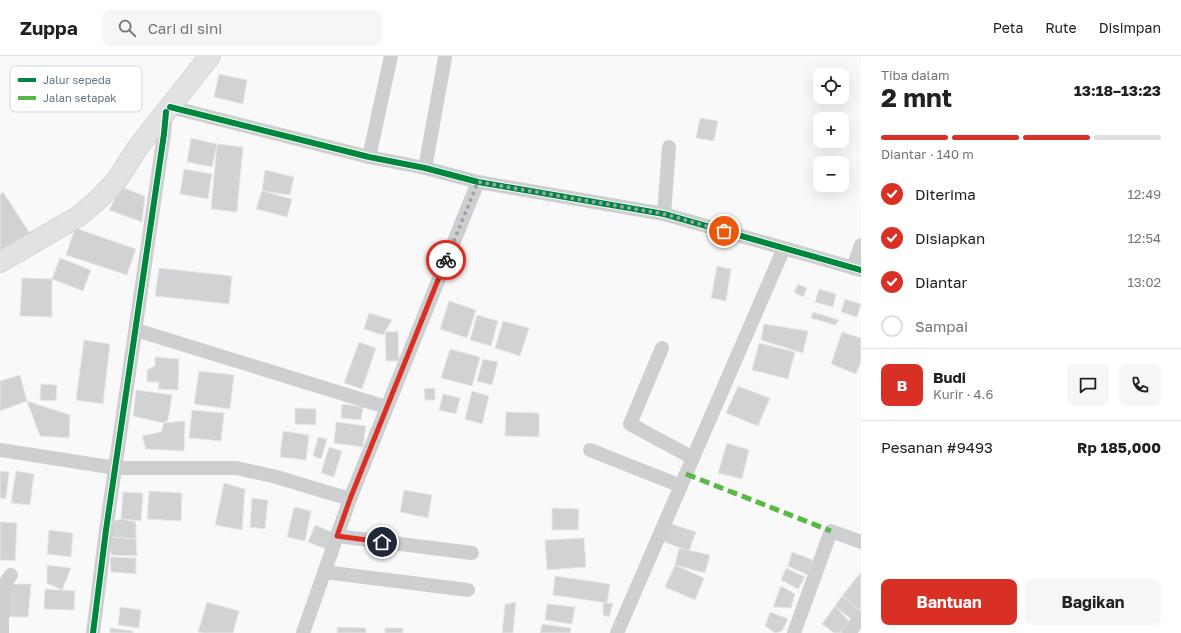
<!DOCTYPE html>
<html lang="id">
<meta charset="utf-8">
<style>
:root{--surface:#fff;--page:#f6f6f6;--text:#202124;--muted:#757577;--line:#e0e0e0;--accent:#d93025}
body{margin:0;font-family:"Golos Text",sans-serif;background:var(--page);color:var(--text);height:100vh;display:flex;flex-direction:column;font-size:15px;white-space:nowrap}
*{box-sizing:border-box;margin:0}
p{font-size:13px;color:var(--muted)}
.icon{flex:none;width:22px;height:22px;fill:none;stroke:currentColor;stroke-width:2;stroke-linecap:round;stroke-linejoin:round}
.map{position:relative;flex:1;overflow:hidden}
.sheet{display:flex;flex-direction:column;background:var(--surface);width:320px}
.sheet>*{flex:none}
.controls{position:absolute;left:813px;top:12px;display:grid;gap:8px}
.controls a{display:grid;place-items:center;width:36px;height:36px;border-radius:8px;background:var(--surface);box-shadow:0 4px 16px #0002;font-size:20px}
.pin{position:absolute;display:grid;place-items:center;width:34px;height:34px;color:#fff;margin:-17px;border:2px solid #fff;border-radius:50%;box-shadow:0 1px 4px #0007}
.courier{position:absolute;display:grid;place-items:center;width:40px;height:40px;margin:-20px;border:3px solid #d93025;border-radius:50%;background:#fff;color:#222;box-shadow:0 1px 5px #0007}
.head em{font-style:normal;font-weight:700}
.head div{display:flex;flex-direction:column-reverse}
.head{display:flex;align-items:center;justify-content:space-between;height:68px;padding:0 20px}
h1{font-size:26px;font-weight:700;line-height:30px}
.bar{display:grid;grid-template-columns:repeat(4,1fr);gap:6px 4px;align-content:center;height:48px;padding:0 20px}
.bar i{height:5px;border-radius:3px;background:var(--line)}
.bar .selected{background:var(--accent)}
.bar p{grid-column:span 4}
.line{display:flex;align-items:center;gap:10px;padding:0 20px;border-top:1px solid var(--line)}
.line div{flex:1}
.round{display:grid;place-items:center;flex:none;width:42px;height:42px;border-radius:8px;background:var(--page)}
ol{padding:0 20px;list-style:none}
li{display:flex;align-items:center;gap:12px;height:44px}
li p{margin-inline-start:auto}
li .icon{padding:4px;border-radius:50%;background:var(--accent);color:#fff;stroke-width:4}
li:last-child{color:var(--muted)}
li i{width:22px;height:22px;border:2px solid var(--line);border-radius:50%}
.action{display:flex;gap:8px;margin-top:auto;padding:8px 20px}
.action a{flex:1;height:46px;border-radius:8px;background:var(--accent);color:#fff;font-size:16px;font-weight:700;line-height:46px;text-align:center}
.action a+a{background:var(--page);color:var(--text)}
header{display:flex;align-items:center;gap:24px;box-sizing:border-box;height:56px;padding:0 20px;background:var(--surface);border-bottom:1px solid var(--line)}
header strong{font-size:19px}
nav{display:flex;gap:22px;margin-inline-start:auto;font-size:14px}
.search{width:280px;height:36px;background:var(--page);display:flex;align-items:center;gap:10px;box-sizing:border-box;padding:0 14px;border-radius:8px;color:var(--muted);font-size:15px}
main{display:flex;flex:1;min-height:0}
.map>svg:first-child{display:block}
.building{fill:#d0d2d3;stroke:#e8e8e8}
.lines{fill:none;stroke-linecap:round;stroke-linejoin:round}
.secondary-casing{stroke:#d5d6d7;stroke-width:22}
.minor{stroke:#cecfd0;stroke-width:14}
.secondary{stroke:#e1e2e2;stroke-width:20}
.quiet{stroke:#58b947;stroke-width:5;stroke-dasharray:10 5;stroke-linecap:butt}
.cycleway-casing{stroke:#fff;stroke-width:8}
.cycleway{stroke:#00873e;stroke-width:6}
.done{stroke:#99a4ac;stroke-width:4;stroke-dasharray:0 7.2}
.route{stroke:#d93025;stroke-width:5}
.key{fill:#fff;stroke:#d1d6da;stroke-width:1}
.key-label{font-size:11px;fill:#657683}
</style>
<header>
<strong>Zuppa</strong>
<div class="search"><svg class="icon" aria-label="search" viewBox="0 0 24 24"><circle cx="10" cy="10" r="6"/><path d="M15 15l6 6"/></svg>Cari di sini</div>
<nav><a>Peta</a><a>Rute</a><a>Disimpan</a></nav>
</header>
<main>
<div class="map">
<svg width="861" height="577" viewBox="0 0 861 577">
<rect width="100%" height="100%" fill="#f9f9f9"/>
<!-- building -->
<g class="building">
<path d="M219 18 247 24 243 48 214 41Z"/>
<path d="M700 62 718 65 714 85 696 82Z"/>
<path d="M191 82 217 88 212 111 187 106Z"/>
<path d="M217 88 243 91 237 156 211 153Z"/>
<path d="M184 113 212 118 208 143 180 138Z"/>
<path d="M265 114 294 121 290 139 262 135Z"/>
<path d="M121 131 145 140 142 166 109 154Z"/>
<path d="M262 135 292 143 287 161 256 153Z"/>
<path d="M3 136 31 179 0 199V138Z"/>
<path d="M75 172 136 193 127 219 66 199Z"/>
<path d="M60 202 91 214 83 235 52 223Z"/>
<path d="M717 210 731 213 726 245 711 242Z"/>
<path d="M159 212 232 220 229 248 155 240Z"/>
<path d="M22 222 52 223V261L20 260Z"/>
<path d="M798 228 807 232 803 241 794 236Z"/>
<path d="M819 233 836 238 833 251 815 246Z"/>
<path d="M845 243 861 248 857 261 841 256Z"/>
<path d="M449 245 476 254 467 282 440 273Z"/>
<path d="M813 256 839 264 835 269 811 262Z"/>
<path d="M369 257 392 264 383 279 364 273Z"/>
<path d="M477 259 498 265 491 290 470 284Z"/>
<path d="M503 265 529 272 520 300 495 292Z"/>
<path d="M764 268 808 275 803 297 761 284Z"/>
<path d="M398 275 399 305H386L385 276Z"/>
<path d="M842 276 861 282V306L856 318 831 308Z"/>
<path d="M84 284 110 288 103 348 76 344Z"/>
<path d="M359 286 376 292 362 333 344 327Z"/>
<path d="M759 287 795 296 788 323 752 314Z"/>
<path d="M450 293 480 301 472 330 441 322Z"/>
<path d="M155 301 179 303 178 334 158 333 159 326H147V314L155 310Z"/>
<path d="M483 303 498 306 492 329 477 325Z"/>
<path d="M199 315 234 319 230 353 194 348Z"/>
<path d="M20 319 27 345 0 355V325Z"/>
<path d="M41 328 57 329 56 345 40 344Z"/>
<path d="M738 330 770 342 758 370 726 357Z"/>
<path d="M435 332V344H425L424 333Z"/>
<path d="M136 334 172 339 168 364 164 367 133 360Z"/>
<path d="M472 335 489 340 482 368 465 363Z"/>
<path d="M443 338 460 342 456 358 439 354Z"/>
<path d="M27 345 70 359 69 382 40 380Z"/>
<path d="M342 348 363 351 361 364 341 362Z"/>
<path d="M295 352 316 353V369L295 368Z"/>
<path d="M192 354 224 357 221 385 189 382Z"/>
<path d="M506 356 539 357V381L505 380Z"/>
<path d="M185 365 184 395 146 393 142 380 161 376 164 367Z"/>
<path d="M336 366 366 370 363 391 334 387Z"/>
<path d="M283 375 309 379 306 404 280 401Z"/>
<path d="M318 381 327 383 321 403 313 400Z"/>
<path d="M727 387 749 394 742 423 718 417Z"/>
<path d="M329 391 342 395 334 421 321 417Z"/>
<path d="M0 415 9 416 6 443 0 442Z"/>
<path d="M16 415 34 418 30 449 11 447Z"/>
<path d="M224 427 245 433 242 474 215 469Z"/>
<path d="M404 434 432 439 428 462 400 456Z"/>
<path d="M149 435 182 437 181 465 147 463Z"/>
<path d="M123 436 143 437 141 465 121 463Z"/>
<path d="M252 442 268 444 265 473 250 471Z"/>
<path d="M294 451 311 455 305 485 287 481Z"/>
<path d="M552 452 579 453 578 474H552Z"/>
<path d="M121 463 136 466V483L110 481 113 465Z"/>
<path d="M0 466 17 467 15 505 0 504Z"/>
<path d="M669 467 696 476 689 495 662 485Z"/>
<path d="M315 469 332 476 326 493 308 486Z"/>
<path d="M49 474 73 477 71 501 47 498Z"/>
<path d="M110 481 136 483 137 500 111 499Z"/>
<path d="M584 482 586 511 547 514 545 484Z"/>
<path d="M679 492 710 499 705 517 675 509Z"/>
<path d="M792 496 813 504 808 519 788 510Z"/>
<path d="M110 501 136 502V518L111 516Z"/>
<path d="M47 509 71 512 62 534 47 527Z"/>
<path d="M675 509 704 522 695 544 665 531Z"/>
<path d="M786 512 805 521 798 533 781 524Z"/>
<path d="M861 516V551L859 554 842 540Z"/>
<path d="M555 520 610 528 607 547 553 539Z"/>
<path d="M8 528H31L28 561H4Z"/>
<path d="M781 530 795 538 791 552 773 551Z"/>
<path d="M45 533 75 535 74 554 44 553Z"/>
<path d="M842 540 859 554 852 564 835 550Z"/>
<path d="M207 546 239 555 233 577H203L198 576Z"/>
<path d="M516 546 513 577H502L505 548Z"/>
<path d="M603 547H613L609 561 603 559Z"/>
<path d="M547 548 575 551 572 568 545 564Z"/>
<path d="M835 550 849 565 841 577H834L822 568Z"/>
<path d="M120 551 141 554 139 572 118 569Z"/>
<path d="M770 556 788 563 782 575 775 577 765 570Z"/>
<path d="M542 568 571 572 570 577H540Z"/>
<path d="M337 571 366 572V577H337Z"/>
<path d="M110 572 133 575V577H110Z"/>
<rect x="385" y="572" width="18" height="5"/>
</g>
<g class="lines">
<!-- secondary casing -->
<g class="secondary-casing">
<path id="secondary" d="M0 206 79 160 100 142 117 124 138 91 210 0"/>
</g>
<!-- minor -->
<g class="minor">
<path d="M170 51 369 101 425 112 478 126 664 158 861 214"/>
<path d="M369 101 391 0"/>
<path d="M425 112 445 2"/>
<path d="M664 158 669 91"/>
<path d="M853 212 861 189"/>
<path d="M136 274 386 351"/>
<path d="M662 292 630 368 693 402"/>
<path d="M0 394 116 412H236L273 420 350 443"/>
<path d="M590 394 681 430"/>
<path d="M337 480 472 497"/>
<path d="M324 516 468 534"/>
<path d="M2 577V532L11 519"/>
<path d="M93 577 106 474 164 78 166 56"/>
<path d="M303 577 350 443 478 126"/>
<path d="M617 577 784 192"/>
<path d="M794 577 831 475 861 486"/>
<path d="M849 577 861 561"/>
</g>
<!-- secondary -->
<use href="#secondary" class="secondary"/>
<!-- quiet -->
<path class="quiet" d="M686 418 831 475"/>
<!-- cycleway casing -->
<g class="cycleway-casing">
<g id="cycleway">
<path d="M170 51 369 101 425 112 478 126 664 158 861 214"/>
<path d="M93 577 106 474 164 78 166 56"/>
</g>
</g>
<!-- cycleway -->
<use href="#cycleway" class="cycleway"/>
</g>
<g class="lines">
<!-- done -->
<path class="done" d="M446 204 478 126 664 158 724 175"/>
<!-- route -->
<path class="route" d="M382 486 337 480 350 443 446 204"/>
</g>
<!-- legend -->
<rect x="10" y="10" width="132" height="46" rx="6" class="key"/>
<rect x="18" y="22" width="18" height="4" fill="#00873e"/>
<rect x="18" y="40" width="18" height="4" fill="#58b947"/>
<g class="key-label">
<text x="43" y="28">Jalur sepeda</text>
<text x="43" y="46">Jalan setapak</text>
</g>
</svg>
<div class="controls">
<a><svg class="icon" aria-label="locate" viewBox="0 0 24 24"><circle cx="12" cy="12" r="6"/><path d="M12 2v4M12 18v4M2 12h4M18 12h4"/></svg></a>
<a>+</a>
<a>−</a>
</div>
<div class="pin" style="left:724px;top:175px;background:#ea580c"><svg class="icon" aria-label="bag" viewBox="0 0 24 24"><path d="M5 8h14l-1 12H6zM9 8a3 3 0 0 1 6 0"/></svg></div>
<div class="pin" style="left:382px;top:486px;background:#1f2937"><svg class="icon" aria-label="home" viewBox="0 0 24 24"><path d="M3 11l9-7 9 7M6 9v11h12V9"/></svg></div>
<div class="courier" style="left:446px;top:204px"><svg class="icon" aria-label="bike" viewBox="0 0 24 24"><circle cx="6" cy="16" r="4"/><circle cx="18" cy="16" r="4"/><path d="M6 16l4-8h5l3 8M10 8l3 8H6M13 5h3"/></svg></div>
</div>
<section class="sheet">
<div class="head"><div><h1>2 mnt</h1><p>Tiba dalam</p></div><em>13:18–13:23</em></div>
<div class="bar"><i class="selected"></i><i class="selected"></i><i class="selected"></i><i></i><p>Diantar · 140 m</p></div>
<ol>
<li><svg class="icon" aria-label="check" viewBox="0 0 24 24"><path d="M5 12l5 5 9-10"/></svg>Diterima<p>12:49</p></li>
<li><svg class="icon" aria-label="check" viewBox="0 0 24 24"><path d="M5 12l5 5 9-10"/></svg>Disiapkan<p>12:54</p></li>
<li><svg class="icon" aria-label="check" viewBox="0 0 24 24"><path d="M5 12l5 5 9-10"/></svg>Diantar<p>13:02</p></li>
<li><i></i>Sampai</li>
</ol>
<div class="line" style="height:72px"><b class="round" style="background:var(--accent);color:#fff">B</b><div><b>Budi</b><p>Kurir · 4.6</p></div><a class="round"><svg class="icon" aria-label="chat" viewBox="0 0 24 24"><path d="M4 5h16v11H9l-5 4z"/></svg></a><a class="round"><svg class="icon" aria-label="phone" viewBox="0 0 24 24"><path d="M5 4h4l2 5-3 2q2 4 5 5l2-3 5 2v4C11 20 4 13 5 4z"/></svg></a></div>
<div class="line" style="height:52px"><div>Pesanan #9493</div><b>Rp 185,000</b></div>
<div class="action"><a>Bantuan</a><a>Bagikan</a></div>
</section>
</main>
